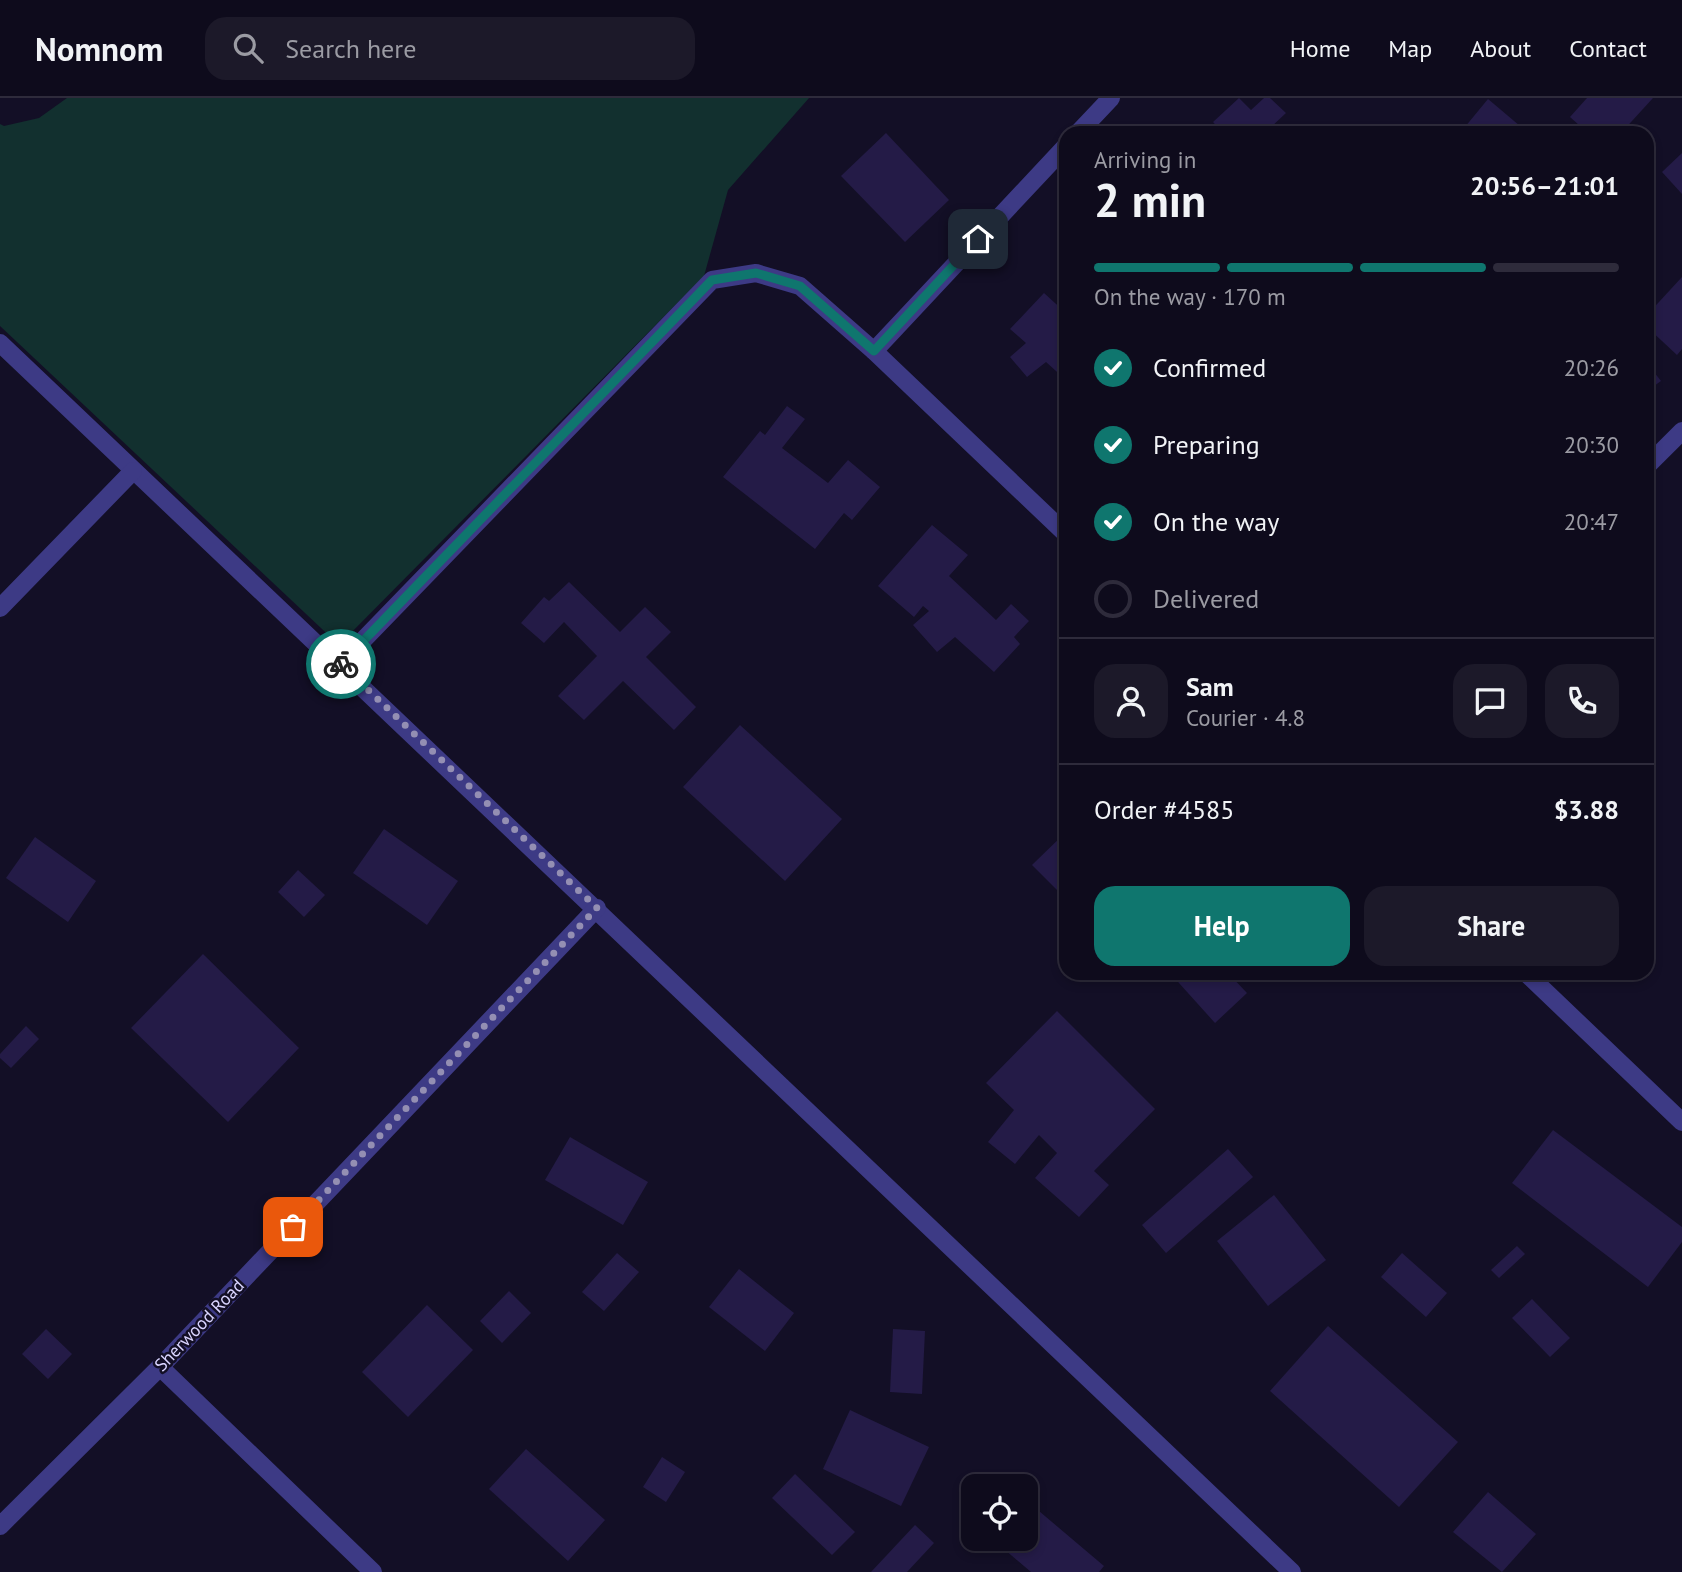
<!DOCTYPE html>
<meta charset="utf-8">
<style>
:root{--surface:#0e0b1c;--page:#1c1929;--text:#f1f3f6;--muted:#9b9ba3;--line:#2e2b3b;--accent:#0f766e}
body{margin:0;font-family:"PT Sans",sans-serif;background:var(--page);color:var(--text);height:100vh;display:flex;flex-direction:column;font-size:26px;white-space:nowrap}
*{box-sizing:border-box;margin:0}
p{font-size:23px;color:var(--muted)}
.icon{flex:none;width:38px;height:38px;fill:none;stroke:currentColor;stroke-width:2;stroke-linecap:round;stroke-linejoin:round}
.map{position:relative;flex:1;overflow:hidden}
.side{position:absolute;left:1059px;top:28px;width:595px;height:854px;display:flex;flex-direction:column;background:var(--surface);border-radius:21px;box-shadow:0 4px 10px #0003,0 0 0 2px var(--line)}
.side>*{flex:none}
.controls{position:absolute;left:961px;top:1376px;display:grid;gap:14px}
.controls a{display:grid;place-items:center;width:77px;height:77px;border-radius:14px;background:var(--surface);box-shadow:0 4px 10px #0003,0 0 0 2px var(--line);font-size:35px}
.pin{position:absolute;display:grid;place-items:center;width:60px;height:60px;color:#fff;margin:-30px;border-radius:14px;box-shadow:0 4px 10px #0006}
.courier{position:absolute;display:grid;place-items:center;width:70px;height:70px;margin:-35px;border:5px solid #0f766e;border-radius:50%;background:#fff;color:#222;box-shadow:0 2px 9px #0007}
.summary em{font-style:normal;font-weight:700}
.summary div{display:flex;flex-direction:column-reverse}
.summary{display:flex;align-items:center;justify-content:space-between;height:119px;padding:0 35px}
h1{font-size:46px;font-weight:700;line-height:52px}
.bar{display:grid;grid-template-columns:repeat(4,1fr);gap:10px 7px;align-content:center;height:84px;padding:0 35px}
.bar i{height:9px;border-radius:5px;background:var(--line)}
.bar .selected{background:var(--accent)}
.bar p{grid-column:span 4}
.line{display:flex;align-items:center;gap:18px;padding:0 35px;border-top:2px solid var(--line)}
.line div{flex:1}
.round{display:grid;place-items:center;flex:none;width:74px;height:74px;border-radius:21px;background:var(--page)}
ol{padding:0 35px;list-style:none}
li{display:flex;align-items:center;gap:21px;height:77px}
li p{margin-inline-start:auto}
li .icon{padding:7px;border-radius:50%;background:var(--accent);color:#fff;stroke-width:4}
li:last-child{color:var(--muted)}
li i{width:38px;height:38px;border:4px solid var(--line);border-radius:50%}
.action{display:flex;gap:14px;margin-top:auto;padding:14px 35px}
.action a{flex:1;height:80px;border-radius:21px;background:var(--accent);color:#fff;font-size:28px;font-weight:700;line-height:80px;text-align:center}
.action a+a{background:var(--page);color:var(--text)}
header{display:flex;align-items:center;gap:42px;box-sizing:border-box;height:98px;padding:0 35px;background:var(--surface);border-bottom:2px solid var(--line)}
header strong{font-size:33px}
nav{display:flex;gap:38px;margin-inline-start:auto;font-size:24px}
.search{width:490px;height:63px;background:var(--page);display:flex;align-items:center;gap:18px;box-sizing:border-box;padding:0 24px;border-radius:21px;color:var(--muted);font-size:26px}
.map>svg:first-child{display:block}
.green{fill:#12302f}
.building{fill:#241b47}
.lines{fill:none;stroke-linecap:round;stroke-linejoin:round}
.minor{stroke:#3d3a85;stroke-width:18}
.done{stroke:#948fb3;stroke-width:7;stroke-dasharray:0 12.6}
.route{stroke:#0f766e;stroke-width:9}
.labels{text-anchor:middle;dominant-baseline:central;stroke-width:5;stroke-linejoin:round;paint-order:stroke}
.street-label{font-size:18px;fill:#d9d4ff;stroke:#130f26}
</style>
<header>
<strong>Nomnom</strong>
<div class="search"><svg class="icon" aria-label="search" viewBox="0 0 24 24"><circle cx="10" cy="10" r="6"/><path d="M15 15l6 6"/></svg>Search here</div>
<nav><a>Home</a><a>Map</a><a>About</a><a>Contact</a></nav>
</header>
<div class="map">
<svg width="1682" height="1474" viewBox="0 0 1682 1474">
<rect width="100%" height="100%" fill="#130f26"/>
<!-- green -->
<path class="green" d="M67 0H809L728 92 704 178 339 547 0 228V26L4 28 39 20Z"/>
<!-- building -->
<g class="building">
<path d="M1239 0 1251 12 1264 0H1270L1286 15 1268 32 1271 35H1223L1213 24Z"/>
<path d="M1587 0H1653L1621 35H1588L1570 19Z"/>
<path d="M1488 1 1520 28 1515 35H1460Z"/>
<path d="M886 35 949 102 905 144 841 78Z"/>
<path d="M1682 55V96L1662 74Z"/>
<path d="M1682 179V251L1677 257 1647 229V217Z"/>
<path d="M1044 195 1066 215V282L1046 264 1027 279 1010 259 1026 245 1010 231Z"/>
<path d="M1647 265 1661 283 1647 293Z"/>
<path d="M787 308 805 321 782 350 828 385 848 362 880 389 852 422 844 415 815 451 723 379 760 333 765 337Z"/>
<path d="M932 427 968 457 949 478 996 522 1011 506 1029 523 1014 539 1020 546 994 574 955 539 937 554 913 527 929 513 923 508 914 519 878 488Z"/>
<path d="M569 484 620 534 645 509 671 534 646 559 696 609 674 632 623 583 584 622 558 598 597 558 564 524 544 545 521 525 544 499 549 503Z"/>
<path d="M740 627 842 721 785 783 683 689Z"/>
<path d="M384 731 458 783 427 827 353 775Z"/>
<path d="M1066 734V801L1032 767Z"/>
<path d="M35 739 96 783 68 824 6 780Z"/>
<path d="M298 772 325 797 304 819 278 794Z"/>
<path d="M203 856 299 950 228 1024 131 930Z"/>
<path d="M1170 875H1228L1247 895 1215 925Z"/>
<path d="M1057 913 1155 1011 1094 1073 1109 1087 1079 1119 1035 1080 1057 1055 1039 1037 1015 1066 988 1044 1014 1012 986 985Z"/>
<path d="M26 928 39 941 11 970 0 960V956Z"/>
<path d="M1553 1032 1682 1129V1144L1648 1189 1512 1085Z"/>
<path d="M570 1039 648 1084 623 1127 545 1082Z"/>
<path d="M1228 1051 1253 1079 1166 1155 1142 1127Z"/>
<path d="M1274 1097 1326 1162 1268 1208 1217 1143Z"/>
<path d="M1517 1148 1525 1156 1499 1180 1491 1172Z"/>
<path d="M617 1155 639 1174 604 1213 582 1194Z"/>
<path d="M1402 1155 1447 1195 1426 1219 1381 1179Z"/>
<path d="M739 1171 794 1215 765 1253 709 1209Z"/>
<path d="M509 1193 531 1215 502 1245 480 1223Z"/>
<path d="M1532 1201 1570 1240 1550 1259 1512 1220Z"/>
<path d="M427 1207 473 1252 408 1319 362 1274Z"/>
<path d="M1328 1228 1458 1344 1399 1409 1270 1293Z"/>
<path d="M46 1231 72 1256 48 1281 22 1256Z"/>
<path d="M893 1231 925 1233 922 1296 890 1294Z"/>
<path d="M850 1312 929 1349 901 1408 823 1371Z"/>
<path d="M526 1351 605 1422 568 1463 489 1391Z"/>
<path d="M662 1359 685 1374 666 1404 643 1389Z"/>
<path d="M795 1376 855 1434 832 1457 772 1400Z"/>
<path d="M1488 1394 1536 1436 1502 1474 1453 1434Z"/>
<path d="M1026 1402 1104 1468 1099 1474H1031L991 1440H1026Z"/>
<path d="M915 1427 934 1445 907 1474H871Z"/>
</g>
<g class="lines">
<!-- minor -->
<g class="minor">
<path d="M1078 35 1111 0"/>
<path d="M0 245 1292 1474"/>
<path d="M874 253 1066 48"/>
<path d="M1647 368 1682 333"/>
<path d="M0 510 133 373"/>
<path d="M340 566 712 182 756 175 800 188 874 253 1066 436"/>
<path d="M1526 875 1682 1024"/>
<path d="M160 1269 373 1474"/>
<path d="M0 1428 160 1269 597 810"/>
</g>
</g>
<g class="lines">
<!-- done -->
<path class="done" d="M293 1129 597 810 341 566"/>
<!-- route -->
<path class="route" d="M341 566 712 182 756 175 800 188 874 253 978 141"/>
</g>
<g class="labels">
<!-- street labels -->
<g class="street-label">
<text transform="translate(199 1227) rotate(-46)">Sherwood Road</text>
</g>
</g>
</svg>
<div class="controls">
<a><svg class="icon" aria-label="locate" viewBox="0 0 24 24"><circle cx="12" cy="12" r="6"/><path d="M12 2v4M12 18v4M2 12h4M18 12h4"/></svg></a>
</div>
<div class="pin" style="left:293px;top:1129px;background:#ea580c"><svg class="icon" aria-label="bag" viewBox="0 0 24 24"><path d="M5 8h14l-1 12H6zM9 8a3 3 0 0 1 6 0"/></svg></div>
<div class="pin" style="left:978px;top:141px;background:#1f2937"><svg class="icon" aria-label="home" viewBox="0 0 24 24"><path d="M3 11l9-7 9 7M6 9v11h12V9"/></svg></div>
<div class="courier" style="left:341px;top:566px"><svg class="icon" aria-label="bike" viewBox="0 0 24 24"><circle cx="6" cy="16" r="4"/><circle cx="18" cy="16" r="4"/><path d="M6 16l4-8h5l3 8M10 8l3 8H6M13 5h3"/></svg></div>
<section class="side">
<div class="summary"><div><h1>2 min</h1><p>Arriving in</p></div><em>20:56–21:01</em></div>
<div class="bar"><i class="selected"></i><i class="selected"></i><i class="selected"></i><i></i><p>On the way · 170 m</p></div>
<ol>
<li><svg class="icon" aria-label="check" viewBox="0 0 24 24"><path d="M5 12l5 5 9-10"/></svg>Confirmed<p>20:26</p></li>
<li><svg class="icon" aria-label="check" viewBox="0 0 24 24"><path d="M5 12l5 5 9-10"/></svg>Preparing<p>20:30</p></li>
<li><svg class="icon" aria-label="check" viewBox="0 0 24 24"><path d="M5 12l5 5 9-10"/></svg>On the way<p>20:47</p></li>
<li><i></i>Delivered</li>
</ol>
<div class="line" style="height:126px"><a class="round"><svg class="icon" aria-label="person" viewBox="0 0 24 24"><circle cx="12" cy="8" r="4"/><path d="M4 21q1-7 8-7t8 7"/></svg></a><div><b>Sam</b><p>Courier · 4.8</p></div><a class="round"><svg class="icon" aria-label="chat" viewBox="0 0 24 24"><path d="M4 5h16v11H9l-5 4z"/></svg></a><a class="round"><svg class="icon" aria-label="phone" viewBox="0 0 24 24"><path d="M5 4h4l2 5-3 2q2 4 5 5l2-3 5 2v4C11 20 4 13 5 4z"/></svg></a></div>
<div class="line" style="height:91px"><div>Order #4585</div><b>$3.88</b></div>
<div class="action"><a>Help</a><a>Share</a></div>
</section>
</div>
